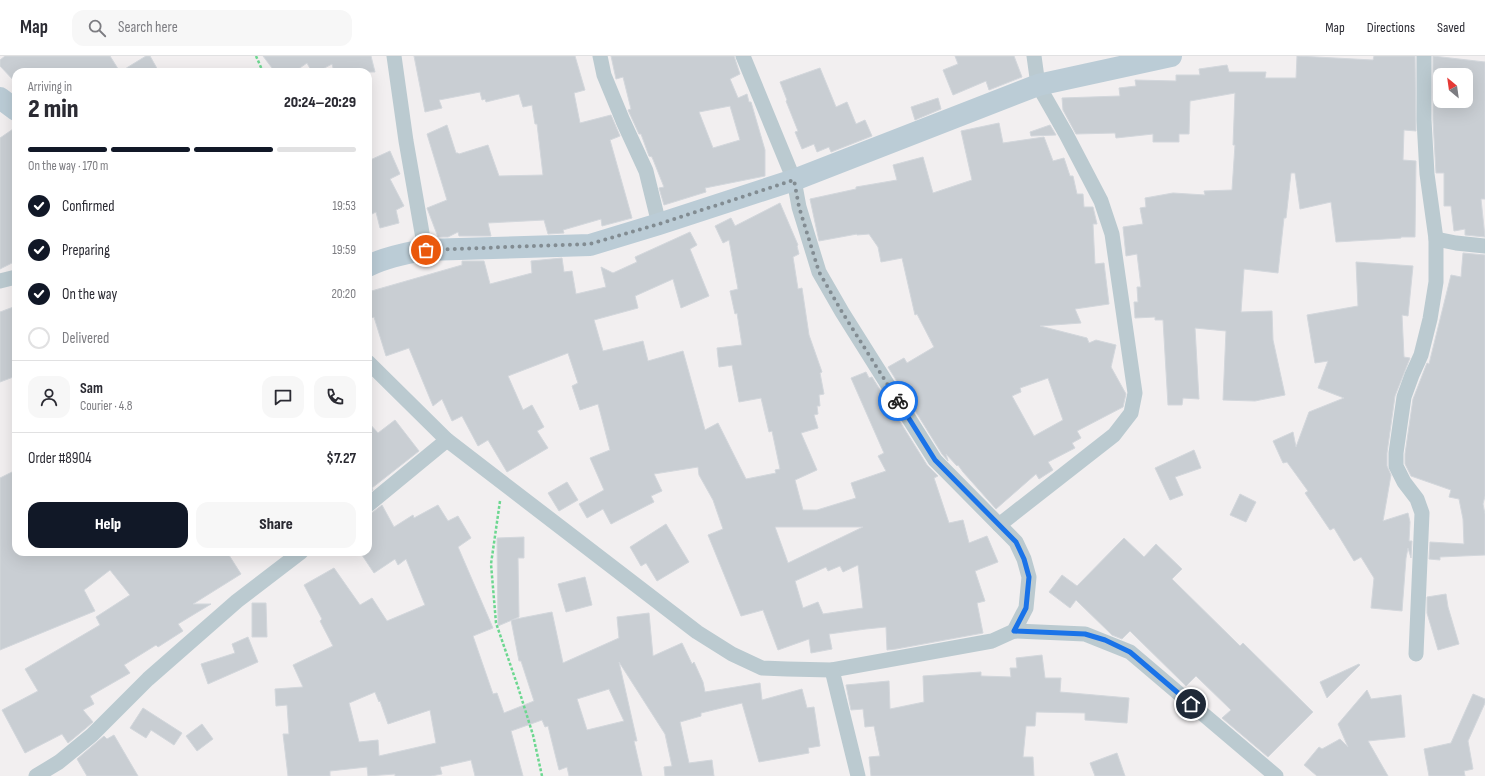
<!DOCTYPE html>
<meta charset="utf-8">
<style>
:root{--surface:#fff;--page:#f7f7f7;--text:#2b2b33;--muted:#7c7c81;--line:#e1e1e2;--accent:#111827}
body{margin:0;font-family:"Sofia Sans Condensed",sans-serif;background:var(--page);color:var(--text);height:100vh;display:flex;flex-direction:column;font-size:15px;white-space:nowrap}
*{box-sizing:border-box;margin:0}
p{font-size:13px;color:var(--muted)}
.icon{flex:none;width:22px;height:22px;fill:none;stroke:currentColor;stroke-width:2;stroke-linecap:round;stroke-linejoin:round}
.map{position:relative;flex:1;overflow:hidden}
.drawer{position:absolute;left:12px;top:12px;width:360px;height:488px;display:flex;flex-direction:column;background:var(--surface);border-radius:12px;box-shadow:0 4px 16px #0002}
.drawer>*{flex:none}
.needle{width:26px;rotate:331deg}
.controls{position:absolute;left:1433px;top:12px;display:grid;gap:8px}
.controls a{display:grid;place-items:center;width:40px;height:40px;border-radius:8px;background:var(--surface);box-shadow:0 4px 16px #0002;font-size:20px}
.pin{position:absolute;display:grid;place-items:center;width:34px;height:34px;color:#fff;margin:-17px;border:2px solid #fff;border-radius:50%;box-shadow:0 1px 4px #0007}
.courier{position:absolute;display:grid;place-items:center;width:40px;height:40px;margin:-20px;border:3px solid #1a73e8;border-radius:50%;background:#fff;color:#222;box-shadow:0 1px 5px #0007}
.headline em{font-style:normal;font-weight:800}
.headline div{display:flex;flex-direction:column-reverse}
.headline{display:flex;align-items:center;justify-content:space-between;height:68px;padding:0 16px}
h1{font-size:26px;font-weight:800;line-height:30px}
.bar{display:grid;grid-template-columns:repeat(4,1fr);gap:6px 4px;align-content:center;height:48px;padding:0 16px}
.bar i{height:5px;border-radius:3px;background:var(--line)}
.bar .selected{background:var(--accent)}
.bar p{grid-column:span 4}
.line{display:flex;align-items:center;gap:10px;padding:0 16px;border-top:1px solid var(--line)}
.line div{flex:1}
.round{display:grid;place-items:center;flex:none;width:42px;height:42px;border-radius:12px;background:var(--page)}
ol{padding:0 16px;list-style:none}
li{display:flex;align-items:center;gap:12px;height:44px}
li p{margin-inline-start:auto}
li .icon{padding:4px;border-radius:50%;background:var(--accent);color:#fff;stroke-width:4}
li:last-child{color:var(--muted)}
li i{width:22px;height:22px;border:2px solid var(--line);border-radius:50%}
.primary-button{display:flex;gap:8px;margin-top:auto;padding:8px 16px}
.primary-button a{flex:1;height:46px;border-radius:12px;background:var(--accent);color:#fff;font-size:16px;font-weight:800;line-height:46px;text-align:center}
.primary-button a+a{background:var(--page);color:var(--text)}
header{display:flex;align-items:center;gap:24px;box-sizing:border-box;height:56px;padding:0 20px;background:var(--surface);border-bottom:1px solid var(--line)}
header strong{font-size:19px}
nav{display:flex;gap:22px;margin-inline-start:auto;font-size:14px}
.search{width:280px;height:36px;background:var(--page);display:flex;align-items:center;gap:10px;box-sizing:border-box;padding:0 14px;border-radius:12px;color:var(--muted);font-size:15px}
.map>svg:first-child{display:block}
.building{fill:#c9ced3;stroke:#d3d7dc;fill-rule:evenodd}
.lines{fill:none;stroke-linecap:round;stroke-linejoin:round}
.path{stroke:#6cd790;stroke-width:2.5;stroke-dasharray:3 2;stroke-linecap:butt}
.street{stroke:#bbcad0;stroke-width:15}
.secondary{stroke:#bbccd6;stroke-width:22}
.done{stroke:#828c92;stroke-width:4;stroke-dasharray:0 7.2}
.route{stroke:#1a73e8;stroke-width:5}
</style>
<header>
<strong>Map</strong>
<div class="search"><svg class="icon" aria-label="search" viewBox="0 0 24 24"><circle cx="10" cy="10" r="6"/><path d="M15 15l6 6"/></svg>Search here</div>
<nav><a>Map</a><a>Directions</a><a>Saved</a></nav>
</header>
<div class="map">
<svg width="1485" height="720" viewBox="0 0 1485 720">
<rect width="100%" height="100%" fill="#f2eff0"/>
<!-- building -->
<g class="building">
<path d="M5 0H110L120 16 146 0H150L159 16H16V27L0 10V4Z"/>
<path d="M263 0H371L375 16H334L332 8 317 16H312L307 7 294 16H275Z"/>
<path d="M414 0H575L585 34 574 37 580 67 611 59 620 80 610 84 632 162 602 170 601 163 563 174 564 177 548 178 544 164 488 167 491 180H459L458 176 448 181H438L427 152 447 144 427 78 447 69 456 97H458L459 98 488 89 499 120 543 119 537 68H535L532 49 523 51 519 38 486 46 485 43 482 44 480 36 439 44 442 52 425 56Z"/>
<path d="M611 0H734L740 18 730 23 738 42 747 38 749 46H751L765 94V120L705 132 706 136 664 149 659 132 664 131 652 101 649 100 641 78H639L628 54 631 53 623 21 616 23ZM730 50 740 84 713 92 699 56Z"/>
<path d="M955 0H1014L1022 21 989 34 986 25 953 39 943 14 958 8Z"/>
<path d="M1297 0 1373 4 1374 0H1415L1416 75 1404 74 1403 104 1416 105 1415 181H1401V182L1336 186 1331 146 1300 153 1295 117H1291L1286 162H1284L1278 217 1244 213 1241 256 1272 255 1273 284 1285 339 1255 345 1223 344 1226 275 1195 272 1199 343 1183 342 1182 349H1168L1163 264H1155V261L1135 262 1134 246H1138L1137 231H1141L1137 198 1126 200 1123 171 1143 168 1140 152 1146 151 1145 142 1173 137 1205 139 1204 135 1232 134 1235 89H1233L1235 37 1190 45 1189 78H1179V86H1153V78L1116 82 1115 77 1076 78 1063 54 1062 42 1120 40 1119 32 1136 30 1135 24 1176 25V19H1200L1199 13 1227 9 1229 16H1266L1265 22H1296Z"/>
<path d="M1433 0 1485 6V143H1481L1485 181 1465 179V173L1454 175 1451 150H1444V117H1436L1433 64ZM1440 19H1466V45H1440Z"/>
<path d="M820 12 836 51 847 46 856 68 865 64 872 80 831 96 829 91 817 96 814 88 802 93 795 76 798 75 786 45 787 44 780 26Z"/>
<path d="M938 42 941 53 915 64 911 51Z"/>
<path d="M999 67 1003 87 1044 81 1053 105 1064 102 1070 120H1073L1077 138H1083L1084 151H1093L1097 168H1093L1095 208 1104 207 1109 248 1075 253 1081 267 1040 270 1087 282 1089 287 1096 284 1116 289 1111 311 1126 338 1123 351 1077 375 1081 382 1072 387 1075 392 1048 406 1053 414 1039 423 1036 418 996 453 963 416 958 409 957 410 946 398 948 405 942 398 888 311 904 302 907 307 934 291 917 258 915 259 902 202 881 206 878 191 869 178 857 179V178L819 185 810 143 856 133V131L897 124 893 109 923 101 933 137 972 124 961 75ZM1048 322 1063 364 1034 380 1012 340 1021 336 1020 332Z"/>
<path d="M1050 69 1056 79 1031 80 1030 76Z"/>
<path d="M16 71V205L0 213V82Z"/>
<path d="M390 95 400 118 390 123 404 150 396 154 399 167 380 172 376 156 368 160V105Z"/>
<path d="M780 147 798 189 797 190 799 198 793 201 798 233 802 232 809 279 822 316 820 317 824 338 819 339 820 350H817L818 358 814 359 818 372 801 377 817 414 795 424 803 454H817L856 442 851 427 886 415 878 400 884 397 851 322 866 316 869 322 872 321 927 409 938 420 934 422 949 467 963 464 969 487 987 480 998 506 975 515 985 545 977 547 983 577 896 593 887 594 886 571 866 573 829 578 832 593 811 597 809 583 778 594 763 554 741 560 708 479 723 473 713 444 699 419 698 411 654 418 662 435 651 440 654 446 611 468 603 453 587 462 579 448 604 434 590 402 610 394 598 348 580 354 572 330 578 327 568 297 508 320 523 354 532 349 544 371 537 375 548 392 507 416 488 384 478 390 462 360 452 365 442 343 433 350 409 292 386 300 374 261 368 263V236L462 209V205H484L490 228 532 217 531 205 562 202 564 216 572 215 576 238 606 231 601 211 613 217 637 206 635 201 690 176 697 189 690 193 709 240 681 252 673 223 635 240 638 252 594 264 603 295 643 285 648 305 683 295 705 374 718 367 746 423 776 417 775 414 780 413 772 375 769 376 761 342 739 346 732 309 719 311 717 292 742 289 737 257 735 258 730 235 738 233 729 184 723 187 715 170 731 162 735 170ZM775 471H863L788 507ZM858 509 863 552 823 558 818 546 803 552 795 525 826 511 828 515 840 510 843 516Z"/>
<path d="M1463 197 1485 199V440L1483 448 1485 458V499L1440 501V504L1429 503 1430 486 1464 488 1463 463 1459 443 1449 441 1451 434 1411 420 1405 408V398L1413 343 1427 307 1429 308 1451 219 1461 221Z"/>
<path d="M1356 206 1413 210 1408 260 1402 259 1404 301 1410 302 1395 340 1387 397V410L1391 419 1383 465 1408 457 1410 466 1409 485H1412L1411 502 1408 492 1406 502 1402 555 1371 552 1374 522 1361 501 1354 505 1334 472 1330 474 1305 437 1308 435 1287 406 1283 407 1273 385 1293 376 1296 391 1309 356 1344 342 1318 332 1328 305 1315 307 1307 259 1358 250Z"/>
<path d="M16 250V320L0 326V256Z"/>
<path d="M395 364 419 395 372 432 373 434 368 437V366L378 377Z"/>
<path d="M1194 394 1201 412 1175 421 1183 439 1170 444 1155 412Z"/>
<path d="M16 414V496H227L241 518 193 548H211L178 568 183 575 158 591 156 589 124 609 130 617 90 640 94 648 83 654 93 666 86 672 68 687 62 678 25 697 2 654 38 635 25 613 100 569 96 561 130 539 110 514 84 534 95 555 0 594V422Z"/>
<path d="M567 426 578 444 559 455 548 437Z"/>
<path d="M1240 438 1256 446 1246 466 1230 459Z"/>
<path d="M382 449 394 471 413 459 414 462 438 449 448 465 458 460 471 482 458 491 493 572 473 580 493 638 497 637 504 657 534 645 521 605H519L511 564 552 556 563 607 619 582 617 561 649 557 653 600 682 587 692 608 694 606 703 626 705 636 760 627 762 644 802 633 807 652 814 651 820 690 808 692 809 697 759 706 742 647 701 657V660L680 666 689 707 712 704 714 720H665L664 711 672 710 665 678 619 606 637 685H634L642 720H569L567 711 559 714 548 670 545 671 542 664 511 675 523 720H475L471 704 440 711 442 718 431 720H395V718L368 720 367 711 330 715V720H288L283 678H289L287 649 276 650 275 633 303 631 293 609 333 590 320 565 322 563 304 529 334 512 360 549 372 542 387 565 425 549 406 503 398 509 395 503 374 517 360 496H368V458L373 456ZM609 633 624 665 587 674 577 643ZM375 636 379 646 380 645 388 668 430 654 436 687 379 700 378 684 359 686 349 647Z"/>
<path d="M666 468 689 506 657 525 646 507 641 510 630 491Z"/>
<path d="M524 481V502H518L519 561 498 570 497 482Z"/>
<path d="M1124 482 1144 501 1156 488 1182 513 1172 523 1240 590 1243 587 1313 656 1268 701 1222 662 1231 654 1196 620 1186 630 1130 575 1122 583 1112 579 1076 544 1070 552 1049 536 1062 519 1077 530Z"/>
<path d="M585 521 592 549 566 556 558 528Z"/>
<path d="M1446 538 1448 551 1459 588 1438 594 1427 557V541Z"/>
<path d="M252 547H266L267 581H252Z"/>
<path d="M248 581 258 606 208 628 201 608 235 597 232 588Z"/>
<path d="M1042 599 1045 622H1061L1060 636 1129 642 1127 667 1085 664V657L1036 656 1035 670H1026L1023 701H1033L1034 720H871L869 701 880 700 874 670 865 671 863 653 851 654 846 629 889 625 890 653 924 646 923 620 981 616V620L1011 621 1010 612H1017L1016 602Z"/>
<path d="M1359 608 1360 609 1327 642 1320 626Z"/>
<path d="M1367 634 1371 643 1401 639 1405 681 1368 685 1388 720H1317L1304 709 1319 691 1322 693 1340 683 1348 691 1338 668Z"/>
<path d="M1473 638 1485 643V647L1468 685 1473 713 1464 715 1465 720H1429L1424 693 1451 687Z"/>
<path d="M143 652 182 677 174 689 151 674 146 682 130 672Z"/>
<path d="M202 668 213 683 197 695 186 680Z"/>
<path d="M114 679 138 720H87L77 703 104 680 107 683Z"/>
<path d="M1117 697 1125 720H1095L1090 707Z"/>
</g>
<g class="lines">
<!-- path -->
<g class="path">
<path d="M256 0 263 16"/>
<path d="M500 445 491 508 496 567 518 631 533 679 542 720"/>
</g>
<!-- street -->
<g class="street">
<path d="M394 0 406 85 425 194"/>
<path d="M600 0 604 19 623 65 646 115 659 168"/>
<path d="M1436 183 1456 187 1485 190"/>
<path d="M0 225 16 221"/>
<path d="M368 306 447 384 697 576 732 598 762 612 787 613 832 614 992 585 1014 575 1026 552 1029 521 1024 503 1016 486 935 404 842 256 819 216 799 151 794 124 743 0"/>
<path d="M368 449 447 384"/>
<path d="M999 469 1114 379 1131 357 1135 337 1112 178 1101 145 1066 78 1038 29 1034 0"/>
<path d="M1014 575 1085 578 1130 596 1276 720"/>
<path d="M1416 598 1422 457 1417 443 1404 426 1396 410V397L1404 341 1412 319 1421 299 1430 263 1436 226V183L1427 118 1424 64V0"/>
<path d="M832 614 858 720"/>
<path d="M36 720 59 706 92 679 148 623 237 545 301 496"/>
</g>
<!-- secondary -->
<g class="secondary">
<path d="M0 42 16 54"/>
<path d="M368 210C386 201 406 197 425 194L590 189 659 168 794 124 1038 29 1171 0"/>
</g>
</g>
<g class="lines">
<!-- done -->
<path class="done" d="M426 194 590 188 659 168 794 124 799 151 819 216 842 256 898 345"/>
<!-- route -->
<path class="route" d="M898 345 935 404 1016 486 1024 503 1029 521 1026 552 1014 575 1085 578 1105 584 1130 596 1191 648"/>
</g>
</svg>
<div class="controls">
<a><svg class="needle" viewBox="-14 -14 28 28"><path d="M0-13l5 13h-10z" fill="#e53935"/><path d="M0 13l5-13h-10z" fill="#7c7c81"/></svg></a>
</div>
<div class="pin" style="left:426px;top:194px;background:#ea580c"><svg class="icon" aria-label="bag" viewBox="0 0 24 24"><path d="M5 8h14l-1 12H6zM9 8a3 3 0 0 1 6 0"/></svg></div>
<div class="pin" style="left:1191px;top:648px;background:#1f2937"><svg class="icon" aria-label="home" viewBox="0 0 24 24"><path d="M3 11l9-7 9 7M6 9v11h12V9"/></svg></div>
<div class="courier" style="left:898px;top:345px"><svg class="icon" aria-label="bike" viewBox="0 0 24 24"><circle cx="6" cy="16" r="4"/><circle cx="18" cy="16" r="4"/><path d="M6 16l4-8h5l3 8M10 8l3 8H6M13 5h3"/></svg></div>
<section class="drawer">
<div class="headline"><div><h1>2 min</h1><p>Arriving in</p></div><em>20:24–20:29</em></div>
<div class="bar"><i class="selected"></i><i class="selected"></i><i class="selected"></i><i></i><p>On the way · 170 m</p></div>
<ol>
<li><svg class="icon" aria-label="check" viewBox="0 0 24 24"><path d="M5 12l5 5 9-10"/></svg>Confirmed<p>19:53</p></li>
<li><svg class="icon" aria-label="check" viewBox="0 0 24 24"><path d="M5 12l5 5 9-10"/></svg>Preparing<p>19:59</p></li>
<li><svg class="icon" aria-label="check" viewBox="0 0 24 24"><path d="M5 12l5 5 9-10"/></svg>On the way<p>20:20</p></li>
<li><i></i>Delivered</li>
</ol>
<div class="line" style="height:72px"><a class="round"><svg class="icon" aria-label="person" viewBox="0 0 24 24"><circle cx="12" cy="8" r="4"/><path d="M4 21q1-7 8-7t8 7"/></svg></a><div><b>Sam</b><p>Courier · 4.8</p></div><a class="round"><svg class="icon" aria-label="chat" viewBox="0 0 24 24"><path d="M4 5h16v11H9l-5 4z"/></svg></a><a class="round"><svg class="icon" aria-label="phone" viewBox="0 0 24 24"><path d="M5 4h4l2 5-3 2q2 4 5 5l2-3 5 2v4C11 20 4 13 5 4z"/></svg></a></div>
<div class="line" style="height:52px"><div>Order #8904</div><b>$7.27</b></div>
<div class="primary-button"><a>Help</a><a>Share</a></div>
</section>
</div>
